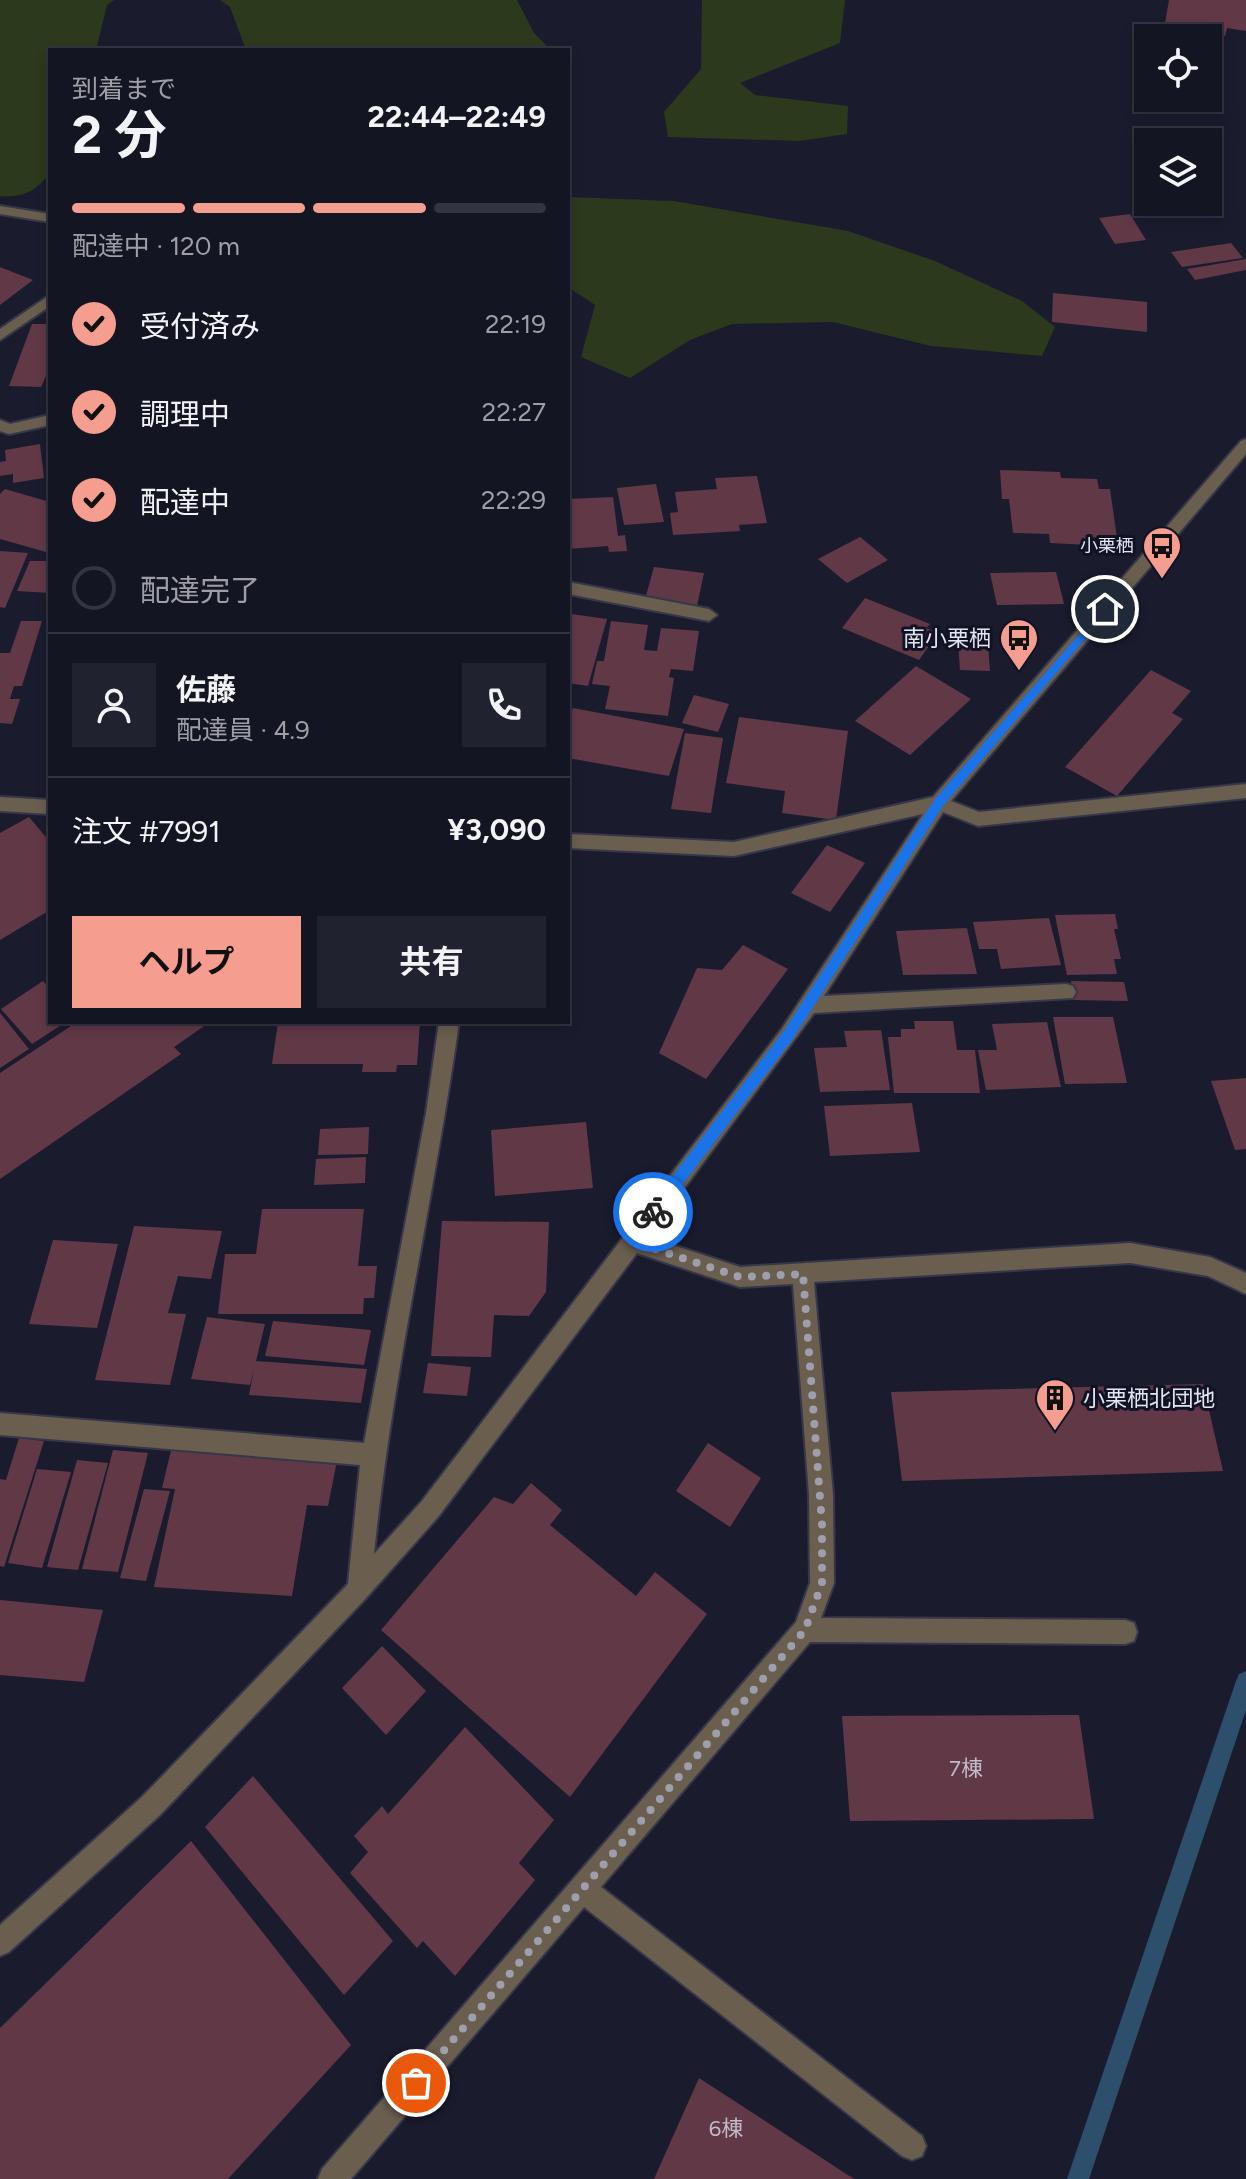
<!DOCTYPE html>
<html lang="ja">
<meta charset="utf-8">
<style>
:root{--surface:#141522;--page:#21222f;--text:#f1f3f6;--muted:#9d9fa5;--line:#333440;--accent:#f59d8f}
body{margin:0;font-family:Figtree,"Noto Sans JP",sans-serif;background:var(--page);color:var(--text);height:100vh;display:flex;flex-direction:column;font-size:30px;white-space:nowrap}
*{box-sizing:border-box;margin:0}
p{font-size:26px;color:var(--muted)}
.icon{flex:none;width:44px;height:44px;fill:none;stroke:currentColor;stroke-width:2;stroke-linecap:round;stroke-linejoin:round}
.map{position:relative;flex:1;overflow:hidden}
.side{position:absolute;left:48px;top:48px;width:522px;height:976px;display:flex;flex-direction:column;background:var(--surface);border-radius:0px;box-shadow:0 4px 12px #0003,0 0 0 2px var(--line)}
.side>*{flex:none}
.controls{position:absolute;left:1134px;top:24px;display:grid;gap:16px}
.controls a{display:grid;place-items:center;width:88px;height:88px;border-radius:0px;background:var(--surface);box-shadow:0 4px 12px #0003,0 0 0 2px var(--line);font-size:40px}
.pin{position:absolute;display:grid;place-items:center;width:68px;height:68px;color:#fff;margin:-34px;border:4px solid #fff;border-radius:50%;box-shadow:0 2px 8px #0007}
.courier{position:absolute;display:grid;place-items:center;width:80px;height:80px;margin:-40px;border:6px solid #1a73e8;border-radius:50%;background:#fff;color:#222;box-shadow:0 2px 10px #0007}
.head em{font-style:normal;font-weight:700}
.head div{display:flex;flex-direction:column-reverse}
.head{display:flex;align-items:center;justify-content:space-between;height:136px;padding:0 24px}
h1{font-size:52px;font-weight:700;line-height:60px}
.bar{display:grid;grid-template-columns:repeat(4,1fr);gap:12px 8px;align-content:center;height:96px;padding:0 24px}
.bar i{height:10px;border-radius:6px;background:var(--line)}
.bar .on{background:var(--accent)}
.bar p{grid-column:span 4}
.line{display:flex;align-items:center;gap:20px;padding:0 24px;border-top:2px solid var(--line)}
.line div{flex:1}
.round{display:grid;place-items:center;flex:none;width:84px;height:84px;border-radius:0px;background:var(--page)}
ol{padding:0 24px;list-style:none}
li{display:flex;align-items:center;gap:24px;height:88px}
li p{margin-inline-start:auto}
li .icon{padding:8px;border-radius:50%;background:var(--accent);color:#111;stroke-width:4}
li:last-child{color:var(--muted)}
li i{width:44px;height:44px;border:4px solid var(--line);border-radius:50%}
.button{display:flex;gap:16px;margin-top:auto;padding:16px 24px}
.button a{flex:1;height:92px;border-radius:0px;background:var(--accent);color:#111;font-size:32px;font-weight:700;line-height:92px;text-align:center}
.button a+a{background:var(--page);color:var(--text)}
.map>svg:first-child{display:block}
.green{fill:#2c391c}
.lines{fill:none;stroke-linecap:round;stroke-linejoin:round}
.stream{fill:#2d4f6b;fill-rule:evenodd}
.building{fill:#613846}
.minor-casing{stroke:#363849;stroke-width:4}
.minor{fill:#6a5e4f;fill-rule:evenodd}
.route{fill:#1a73e8}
.done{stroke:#9d9fad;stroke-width:8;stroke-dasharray:0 14.4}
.labels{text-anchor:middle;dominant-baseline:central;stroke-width:6;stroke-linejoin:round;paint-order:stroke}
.far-poi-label{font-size:18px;fill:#e3e5f2;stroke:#111324;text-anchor:end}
.poi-label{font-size:22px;fill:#e3e5f2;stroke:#111324;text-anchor:end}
.near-number-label{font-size:22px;fill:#c2bac7}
</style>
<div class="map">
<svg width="1246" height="2179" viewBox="0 0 1246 2179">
<rect width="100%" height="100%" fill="#1a1c2e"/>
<!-- green -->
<g class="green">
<path d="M0 0H114L107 5 96 50H50V173C36 191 23 198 0 196Z"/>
<path d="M220 0H517L534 33 551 50H246L230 7Z"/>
<path d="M702 0H845L840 43 740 83 755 95 848 106 847 134 799 141 668 137 664 112 701 69Z"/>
<path d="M568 197 674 201 848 231 935 261 1022 301 1055 327 1042 356 931 346 833 322 732 324 690 340 630 378 581 357 595 305 568 287Z"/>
</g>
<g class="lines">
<!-- stream -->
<path class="stream" d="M1246 1671V1710L1089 2179H1067L1236 1681 1239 1674Z"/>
</g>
<!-- building -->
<g class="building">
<path d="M1169 0H1246V31L1227 28 1225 36 1213 35 1214 26 1194 23 1192 33 1164 29Z"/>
<path d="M1130 214 1146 240 1115 244 1099 218Z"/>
<path d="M1231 243 1243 258 1182 267 1171 252Z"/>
<path d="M1246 259V270L1195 280 1187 269Z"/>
<path d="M0 267 33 280 0 305Z"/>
<path d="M1053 293 1147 302V332L1052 322Z"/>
<path d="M32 324H50V367L41 387 9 386Z"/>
<path d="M40 444 44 478 13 483V474L0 476V462L6 461 5 450Z"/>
<path d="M1000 470 1060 472 1061 478 1097 479 1099 489H1110L1117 538 1087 537 1088 545 1050 543 1049 534 1013 533 1009 499H1002Z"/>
<path d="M757 476 767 523 739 525 740 531 673 535 670 513 678 512 675 492 717 489 715 478Z"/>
<path d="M656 484 664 522 624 525 617 488Z"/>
<path d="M5 489 50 502V548L46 552 0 539V494Z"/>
<path d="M613 497 618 536 625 535 627 551 609 552 608 546 568 549V499Z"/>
<path d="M860 537 888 560 847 583 818 559Z"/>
<path d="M0 551 28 553 5 608 0 607Z"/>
<path d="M30 561H50V593L17 591Z"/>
<path d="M654 567 704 573 697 606 645 599Z"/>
<path d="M1056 572 1064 604 997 605 990 573Z"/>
<path d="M865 598 930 624 926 628 938 633 919 660 842 628Z"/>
<path d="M571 614 607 619 588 686 568 683V621Z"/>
<path d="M21 621H42L22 686H14L10 699H20L12 724 0 723V653H10Z"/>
<path d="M611 621 648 625 644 650 657 651 661 628 699 631 693 671 671 669 669 677 674 678 668 716 605 709 610 686 592 684 597 661H604Z"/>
<path d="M958 643 988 644 990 671 960 670Z"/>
<path d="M916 666 971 699 910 755 855 721Z"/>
<path d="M1151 670 1191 691 1172 713 1183 719 1117 796 1065 767Z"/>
<path d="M694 695 729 704 718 732 682 723Z"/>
<path d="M573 708 684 729 669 776 568 758V721Z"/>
<path d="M739 717 848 731 836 820 782 813 785 791 726 783Z"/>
<path d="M685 733 723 738 711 813 671 809Z"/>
<path d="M29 817 50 842V910L0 940V833Z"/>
<path d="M827 845 865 863 830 912 791 893Z"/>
<path d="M1115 914 1118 929H1114L1121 959H1114L1117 974 1067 975 1055 915Z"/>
<path d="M1049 918 1061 965 1001 969 997 949H979L973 922Z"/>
<path d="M967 928 977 974 903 975 896 931Z"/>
<path d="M743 945 788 969 706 1079 659 1053 697 968 722 970Z"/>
<path d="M43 981 50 989V1022H66L32 1044 1 1009Z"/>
<path d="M1071 981 1124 982 1128 1001 1073 1000Z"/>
<path d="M0 1013 29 1049 0 1068Z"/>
<path d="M1053 1017H1113L1127 1083 1065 1084Z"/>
<path d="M914 1021H953L957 1050H975L980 1093H894L888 1037H901V1029H915Z"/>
<path d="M77 1022H210L174 1047 181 1054 0 1179V1073Z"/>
<path d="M278 1022H420L417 1065H397L396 1072H362L363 1064H272Z"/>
<path d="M1047 1022 1061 1087 986 1090 978 1050H997L992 1024Z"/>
<path d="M881 1030 890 1090 820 1092 814 1048 847 1047 844 1031Z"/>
<path d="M1246 1078V1149L1235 1150 1211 1081Z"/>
<path d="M912 1103 920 1152 830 1156 824 1106Z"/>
<path d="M586 1122 593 1188 495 1196 491 1130Z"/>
<path d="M369 1127 368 1154 318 1155 320 1129Z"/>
<path d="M366 1157 365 1183 314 1185 316 1159Z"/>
<path d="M262 1209H364L358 1266H377L374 1298H364L363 1314H218L225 1254H256Z"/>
<path d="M442 1221 549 1222 546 1292 529 1316 494 1315 491 1357 431 1356Z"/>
<path d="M134 1226 222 1231 211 1279 178 1276 168 1313 186 1314 170 1385 95 1380Z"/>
<path d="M53 1240 118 1244 97 1328 29 1324Z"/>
<path d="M207 1317 265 1324 256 1361 367 1369 361 1403 249 1395 254 1369 250 1385 191 1379Z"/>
<path d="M273 1321 371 1330 364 1365 265 1356Z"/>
<path d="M428 1363 471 1367 467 1396 423 1393Z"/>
<path d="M1203 1384 1223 1471 902 1481 891 1392Z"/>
<path d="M19 1438 44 1441 4 1567 0 1566V1479L6 1480Z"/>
<path d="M173 1442 338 1456 328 1506 307 1505 292 1596 154 1587 175 1489 162 1488Z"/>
<path d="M708 1443 761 1478 730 1527 676 1491Z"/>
<path d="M113 1450 148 1453 118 1572 82 1569Z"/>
<path d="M77 1460 108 1463 78 1570 47 1567Z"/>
<path d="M37 1469 71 1472 42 1568 8 1563Z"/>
<path d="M531 1483 562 1510 550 1525 636 1596 655 1572 707 1614 570 1797 381 1630 494 1497 513 1504Z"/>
<path d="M144 1489 170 1491 146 1581 120 1578Z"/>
<path d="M0 1600 103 1610 84 1682 0 1675Z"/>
<path d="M382 1646 426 1691 386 1735 342 1688Z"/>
<path d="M1079 1715 1094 1819 850 1821 842 1716Z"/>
<path d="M465 1727 554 1820 519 1863 535 1880 455 1976 423 1941 417 1948 350 1873 368 1852 354 1836 382 1806 388 1814Z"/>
<path d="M253 1776 393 1941 344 1995 205 1827Z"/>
<path d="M191 1841 351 2045 228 2179H0V2028Z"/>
<path d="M699 2078 854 2179H654Z"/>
</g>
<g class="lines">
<!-- minor casing -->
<g class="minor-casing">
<g id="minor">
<path d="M0 206 50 214V222L0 214Z"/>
<path d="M50 295V306L0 340V329Z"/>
<path d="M50 415V425L9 434 0 431V420L10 424Z"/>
<path d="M1246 439V454L951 801 979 812 1246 784V798L978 826 943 812 824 996 1066 984 1073 986 1076 992 1073 998 814 1013 648 1237 740 1267 1130 1243 1210 1257 1246 1273V1294L1208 1276 1130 1263 814 1282 833 1495 834 1583 821 1618 1125 1620 1134 1623 1137 1632 1134 1641 1125 1644 810 1642 601 1887 922 2136 926 2146 922 2156 912 2160 902 2156 584 1907 351 2179H318L322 2169 796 1622 810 1583 809 1495 793 1284 740 1287 637 1253 438 1517 367 1597 160 1815 9 1952 0 1956V1925L142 1797 348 1584 360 1465 0 1435V1413L364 1443 426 1113 439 1022H459C434 1200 392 1375 374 1554L422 1501 781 1030 923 814 734 856 568 848V834L734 842 933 797 1241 441Z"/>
<path d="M568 582 709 609 717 615 709 621 568 594Z"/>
<path d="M0 797 50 800V814L0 811Z"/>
</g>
</g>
<!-- minor -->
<use href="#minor" class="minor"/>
</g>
<!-- route -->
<path class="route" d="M1105 605 1110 609 1109 611 943 806 792 1040 658 1217H648V1208L783 1032 935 799Z"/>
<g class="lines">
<!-- done -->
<path class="done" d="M416 2083 805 1630 822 1583V1524L803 1274 740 1277 631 1241 653 1212"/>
</g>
<!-- icons -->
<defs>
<g id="bus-pin" transform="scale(2)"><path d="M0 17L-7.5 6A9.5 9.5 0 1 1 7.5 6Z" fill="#f59d8f" stroke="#111324"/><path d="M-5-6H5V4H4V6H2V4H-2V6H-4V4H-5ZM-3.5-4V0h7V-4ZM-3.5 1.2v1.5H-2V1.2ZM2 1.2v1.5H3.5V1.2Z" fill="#111"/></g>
<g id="building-pin" transform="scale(2)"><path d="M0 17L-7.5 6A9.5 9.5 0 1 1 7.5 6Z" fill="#f59d8f" stroke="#111324"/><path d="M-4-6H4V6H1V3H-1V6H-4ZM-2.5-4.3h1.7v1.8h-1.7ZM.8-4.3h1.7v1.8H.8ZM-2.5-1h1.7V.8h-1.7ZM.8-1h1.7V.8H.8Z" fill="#111"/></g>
</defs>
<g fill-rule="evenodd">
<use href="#bus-pin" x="1162" y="546"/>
<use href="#bus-pin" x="1019" y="638"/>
<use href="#building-pin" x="1055" y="1398"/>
</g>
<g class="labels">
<!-- far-poi labels -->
<g class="far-poi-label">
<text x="1134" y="546">小栗栖</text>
</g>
<!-- poi labels -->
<g class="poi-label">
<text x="991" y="638">南小栗栖</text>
<text x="1083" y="1398" text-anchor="start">小栗栖北団地</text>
</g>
<!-- near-number labels -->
<g class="near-number-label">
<text x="966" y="1768">7棟</text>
<text x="726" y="2128">6棟</text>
</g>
</g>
</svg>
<div class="controls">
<a><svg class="icon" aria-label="locate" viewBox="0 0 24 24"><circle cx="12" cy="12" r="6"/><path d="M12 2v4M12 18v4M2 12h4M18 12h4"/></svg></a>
<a><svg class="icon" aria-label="layers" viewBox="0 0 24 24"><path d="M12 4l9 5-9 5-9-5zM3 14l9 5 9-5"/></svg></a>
</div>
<div class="pin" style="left:416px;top:2083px;background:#ea580c"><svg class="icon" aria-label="bag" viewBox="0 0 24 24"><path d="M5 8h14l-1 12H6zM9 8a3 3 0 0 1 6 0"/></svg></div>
<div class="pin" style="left:1105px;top:609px;background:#1f2937"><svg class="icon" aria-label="home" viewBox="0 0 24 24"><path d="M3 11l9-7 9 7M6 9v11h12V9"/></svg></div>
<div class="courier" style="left:653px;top:1212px"><svg class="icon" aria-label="bike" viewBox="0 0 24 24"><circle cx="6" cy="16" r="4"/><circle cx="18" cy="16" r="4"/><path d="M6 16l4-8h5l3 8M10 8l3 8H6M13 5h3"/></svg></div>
<section class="side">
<div class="head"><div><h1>2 分</h1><p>到着まで</p></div><em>22:44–22:49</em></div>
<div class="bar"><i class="on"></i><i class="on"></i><i class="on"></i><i></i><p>配達中 · 120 m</p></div>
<ol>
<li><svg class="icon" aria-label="check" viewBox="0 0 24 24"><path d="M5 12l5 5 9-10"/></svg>受付済み<p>22:19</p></li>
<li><svg class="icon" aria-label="check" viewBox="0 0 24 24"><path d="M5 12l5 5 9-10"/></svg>調理中<p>22:27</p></li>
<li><svg class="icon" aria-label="check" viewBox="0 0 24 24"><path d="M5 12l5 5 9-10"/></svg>配達中<p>22:29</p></li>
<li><i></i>配達完了</li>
</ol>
<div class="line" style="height:144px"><a class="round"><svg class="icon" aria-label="person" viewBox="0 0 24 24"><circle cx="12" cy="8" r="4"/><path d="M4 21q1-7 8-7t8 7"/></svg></a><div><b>佐藤</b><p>配達員 · 4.9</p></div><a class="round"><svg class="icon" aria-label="phone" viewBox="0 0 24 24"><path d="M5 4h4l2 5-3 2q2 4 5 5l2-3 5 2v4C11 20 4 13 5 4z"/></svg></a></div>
<div class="line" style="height:104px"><div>注文 #7991</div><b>¥3,090</b></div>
<div class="button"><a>ヘルプ</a><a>共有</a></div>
</section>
</div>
